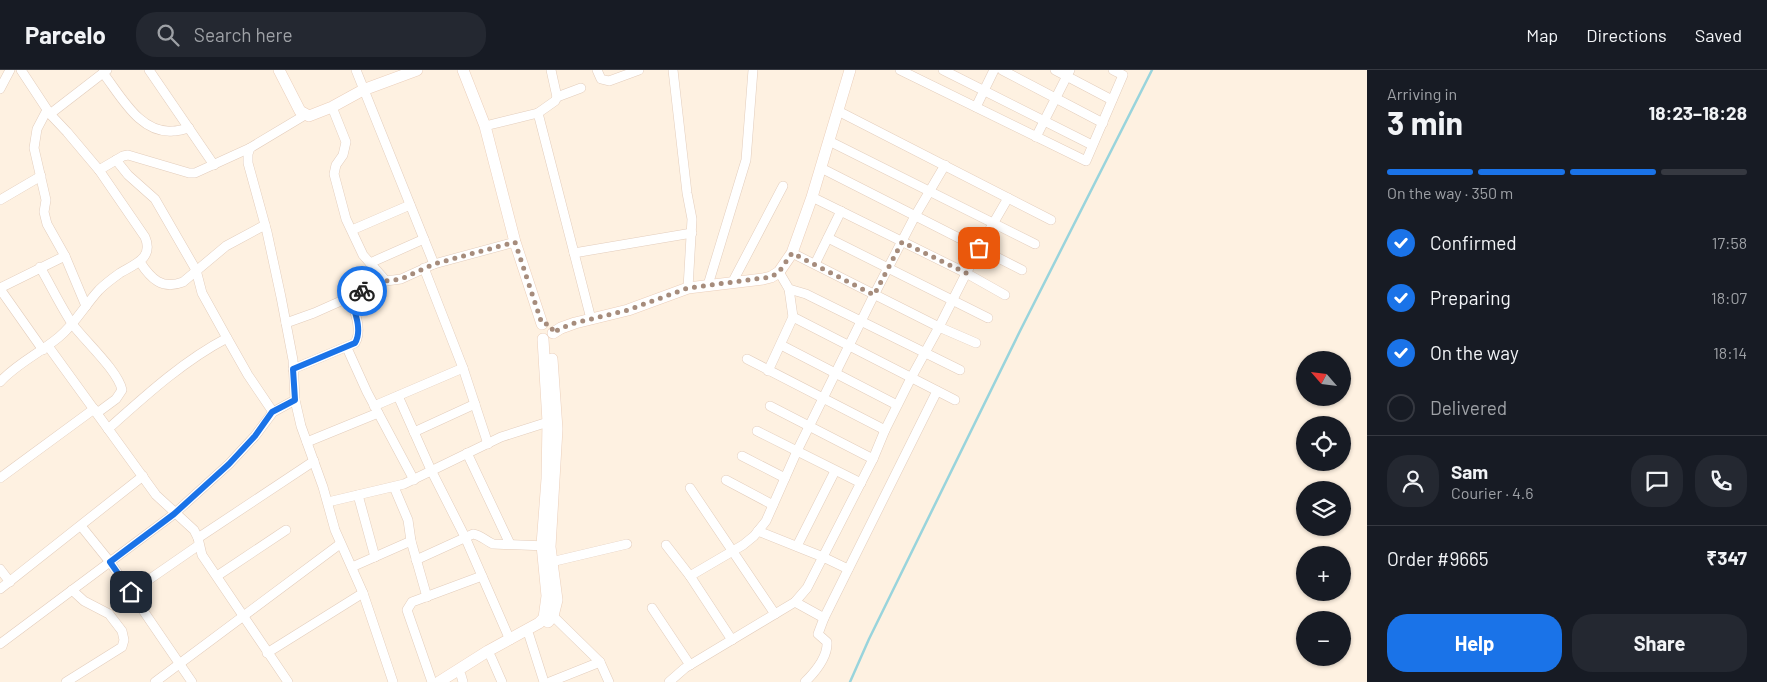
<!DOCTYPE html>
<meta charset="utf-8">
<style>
:root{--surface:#171b24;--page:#242831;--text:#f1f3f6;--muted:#9ea1a6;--line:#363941;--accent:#1a73e8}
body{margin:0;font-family:Barlow,sans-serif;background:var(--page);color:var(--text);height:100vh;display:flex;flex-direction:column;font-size:19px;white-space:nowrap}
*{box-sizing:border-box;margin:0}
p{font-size:16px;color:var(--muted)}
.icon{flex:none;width:28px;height:28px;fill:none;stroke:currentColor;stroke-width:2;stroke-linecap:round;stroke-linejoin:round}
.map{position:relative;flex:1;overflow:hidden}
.sheet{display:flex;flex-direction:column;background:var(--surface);width:400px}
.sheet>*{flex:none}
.needle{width:32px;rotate:298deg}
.controls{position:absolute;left:1296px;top:281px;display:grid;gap:10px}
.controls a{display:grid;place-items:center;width:55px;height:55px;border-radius:50%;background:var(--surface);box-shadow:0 1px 4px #0004;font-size:25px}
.pin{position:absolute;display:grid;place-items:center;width:42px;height:42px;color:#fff;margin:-21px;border-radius:10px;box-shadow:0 2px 8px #0006}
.courier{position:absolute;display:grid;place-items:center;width:50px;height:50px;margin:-25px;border:4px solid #1a73e8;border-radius:50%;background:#fff;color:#222;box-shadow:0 1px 6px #0007}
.overview em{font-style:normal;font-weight:700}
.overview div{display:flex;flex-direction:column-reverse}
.overview{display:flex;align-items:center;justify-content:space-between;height:85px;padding:0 20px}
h1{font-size:32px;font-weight:700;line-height:38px}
.bar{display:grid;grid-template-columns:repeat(4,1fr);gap:8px 5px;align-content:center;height:60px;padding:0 20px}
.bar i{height:6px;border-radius:4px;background:var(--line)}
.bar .selected{background:var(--accent)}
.bar p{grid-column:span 4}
.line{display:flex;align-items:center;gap:12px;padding:0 20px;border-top:1px solid var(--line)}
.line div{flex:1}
.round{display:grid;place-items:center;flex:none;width:52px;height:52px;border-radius:20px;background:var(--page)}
ol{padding:0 20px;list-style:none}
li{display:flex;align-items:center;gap:15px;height:55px}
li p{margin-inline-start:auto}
li .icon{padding:5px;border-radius:50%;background:var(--accent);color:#fff;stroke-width:4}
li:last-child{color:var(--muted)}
li i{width:28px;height:28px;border:2px solid var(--line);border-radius:50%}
.cta{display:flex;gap:10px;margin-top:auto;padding:10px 20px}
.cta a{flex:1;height:58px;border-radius:20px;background:var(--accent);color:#fff;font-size:20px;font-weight:700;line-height:58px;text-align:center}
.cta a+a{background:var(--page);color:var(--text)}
header{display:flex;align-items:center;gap:30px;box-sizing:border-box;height:70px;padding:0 25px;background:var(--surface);border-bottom:1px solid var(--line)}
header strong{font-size:24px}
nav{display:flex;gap:28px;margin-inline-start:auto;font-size:18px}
.search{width:350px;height:45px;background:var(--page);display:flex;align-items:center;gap:12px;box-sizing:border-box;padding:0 18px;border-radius:20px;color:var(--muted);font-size:19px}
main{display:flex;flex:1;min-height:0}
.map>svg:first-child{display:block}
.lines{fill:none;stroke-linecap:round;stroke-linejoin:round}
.stream{stroke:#99d4dc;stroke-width:2.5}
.street-casing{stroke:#e3cdbc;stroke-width:10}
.secondary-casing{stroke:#ebcfbb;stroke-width:12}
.street{stroke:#fff;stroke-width:9}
.secondary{stroke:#fff;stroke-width:11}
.done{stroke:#a68c7c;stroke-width:5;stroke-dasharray:0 9}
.route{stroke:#1a73e8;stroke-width:6}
</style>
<header>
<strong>Parcelo</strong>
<div class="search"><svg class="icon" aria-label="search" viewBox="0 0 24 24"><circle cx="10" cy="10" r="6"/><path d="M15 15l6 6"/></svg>Search here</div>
<nav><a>Map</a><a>Directions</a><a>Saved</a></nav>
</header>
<main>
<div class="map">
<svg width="1367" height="612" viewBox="0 0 1367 612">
<rect width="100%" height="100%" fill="#fef1e1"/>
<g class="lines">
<!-- stream -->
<path class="stream" d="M850 612 869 569 1020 261 1152 0"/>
<!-- street casing -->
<g class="street-casing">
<g id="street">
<path d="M149 0 214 95"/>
<path d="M356 0 434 194"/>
<path d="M597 0 601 9 609 11 639 0"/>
<path d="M673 0 687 123 692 149 688 218"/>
<path d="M900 0 1086 91 1123 5 1113 0"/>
<path d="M943 0 1092 75"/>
<path d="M1002 0 1103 53"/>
<path d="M1055 0 1112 30"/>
<path d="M103 3C121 26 140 64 173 61 179 61 184 59 189 58"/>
<path d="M0 19 10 0"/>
<path d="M557 27 581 18"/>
<path d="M332 37 346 72 343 85 336 95 334 104 346 149 363 185 386 211"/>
<path d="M976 37 994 0"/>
<path d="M47 40 37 59 34 78 46 130 44 142 47 154 65 186 86 236"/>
<path d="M838 41 1051 150"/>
<path d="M538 43 555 31 557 27 551 0"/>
<path d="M50 44 107 0"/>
<path d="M305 45 250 78 248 84V93L267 162 281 227 293 290 295 330 301 356 323 417 335 460 363 523 393 612"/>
<path d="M485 56 538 43 591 249"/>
<path d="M1036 67 1070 0"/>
<path d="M829 71 1035 174"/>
<path d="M116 90 128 105 155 129 196 200 202 223 227 268 248 305 273 342"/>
<path d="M821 98 1022 200"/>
<path d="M99 100 123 86 128 85 189 103H195L250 78"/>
<path d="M812 127 966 203 1005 225"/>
<path d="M0 130 41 106"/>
<path d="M352 160 410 135"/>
<path d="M828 168 988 248"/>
<path d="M574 183 692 163"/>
<path d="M792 183 939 257 976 273"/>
<path d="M140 192C151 209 162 220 183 212L226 176 265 155"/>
<path d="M370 193 424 169"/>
<path d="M815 194 841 141"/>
<path d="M40 197C51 216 61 237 73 255 86 272 118 301 122 320L116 329 97 343"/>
<path d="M424 198 463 298 488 374"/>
<path d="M779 202 789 219 793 247 955 330"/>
<path d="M732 213 783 116"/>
<path d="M708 215 746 90 753 0"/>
<path d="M0 218 65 186"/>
<path d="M0 219 43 280"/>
<path d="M789 219 806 224 960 300"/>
<path d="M286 253 314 243 386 211 401 209 434 194 515 172"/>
<path d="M781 275 897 335"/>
<path d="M48 276 156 425 194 460 198 468 202 485 288 612"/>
<path d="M347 278 367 322 414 410"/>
<path d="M747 289 885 360"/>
<path d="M293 299 355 273C363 260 354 240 350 227"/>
<path d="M768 301 793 247"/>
<path d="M0 312C16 294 40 283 59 267 75 254 85 235 99 220 105 214 113 208 120 203 135 194 154 188 145 167L99 100 67 62 50 44 21 0"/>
<path d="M398 326 431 400 465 467 510 570"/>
<path d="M374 336 463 298"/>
<path d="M770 336 873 389"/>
<path d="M108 359C145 326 183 291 227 268"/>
<path d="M757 361 861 413"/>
<path d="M414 362 475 334"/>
<path d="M307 372 378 343"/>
<path d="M467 383 510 474"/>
<path d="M742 386 785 408"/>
<path d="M0 408 94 339"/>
<path d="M726 410 773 435"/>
<path d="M394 417 408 450 411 471 427 527"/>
<path d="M690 418 775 544"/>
<path d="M358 425 375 487"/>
<path d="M328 432 404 414 501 367 548 352"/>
<path d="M81 456 110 492 192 612"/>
<path d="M758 461 823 487 848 499"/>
<path d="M198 468 314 391"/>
<path d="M666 475 690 506 732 570"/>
<path d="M797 476 835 401"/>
<path d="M416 490 473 464C481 465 486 471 493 474L547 476"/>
<path d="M551 492 627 474"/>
<path d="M352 497 411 471"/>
<path d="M0 499 10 512"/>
<path d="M217 506 286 460"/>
<path d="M690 506 743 475 754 466 766 451 797 381 874 225 915 146 945 95"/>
<path d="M0 519 143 406"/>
<path d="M131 522 199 475"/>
<path d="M795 532 824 548 937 321"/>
<path d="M652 538 690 595"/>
<path d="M553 546 600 592 609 612"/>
<path d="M529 565 544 612"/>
<path d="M0 574 174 444 229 394 255 366 273 342 295 330"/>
<path d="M267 583 363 523"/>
<path d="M491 587 502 612"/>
<path d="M461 605 463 612"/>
<path d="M66 612 122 577 124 570 122 561 109 544 84 531 72 520"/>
<path d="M155 612 340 474"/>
<path d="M432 612 407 540 412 532 482 506"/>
<path d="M550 612 600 592"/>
<path d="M669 612 685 598 795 532 807 518 873 389 885 360 911 308 939 257 979 178 1008 128"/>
<path d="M805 612C815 602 828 586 827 572L818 564 824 548"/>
</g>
</g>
<!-- secondary casing -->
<g class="secondary-casing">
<g id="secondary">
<path d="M279 0 300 41 309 46 332 37 363 20 417 0"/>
<path d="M463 0 485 56 515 172 542 254"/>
<path d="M553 263 561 258 575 253 628 240 688 218 763 209 771 207 779 202 792 183 812 127 850 0"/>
<path d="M548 552 553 546 557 530 550 477 557 359 552 289"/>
<path d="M439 612 488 581 539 553 544 548 547 526 542 475 547 409 548 352 543 269"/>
</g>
</g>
<!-- street -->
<use href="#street" class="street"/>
<!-- secondary -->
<use href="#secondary" class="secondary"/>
</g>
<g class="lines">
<!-- done -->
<path class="done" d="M362 221 386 211 401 209 434 194 515 172 542 254H549L552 258 553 263 561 258 575 253 628 240 688 218 771 207 779 202 792 183 874 225 902 172 966 203 979 178"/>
<!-- route -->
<path class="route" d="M131 522 110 492 174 444 229 394 255 366 272 342 295 330 293 299 355 273C363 260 354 240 350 226L362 221"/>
</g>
</svg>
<div class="controls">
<a><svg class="needle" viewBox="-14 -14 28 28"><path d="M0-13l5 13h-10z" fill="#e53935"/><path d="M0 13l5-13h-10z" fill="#9ea1a6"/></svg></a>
<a><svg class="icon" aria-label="locate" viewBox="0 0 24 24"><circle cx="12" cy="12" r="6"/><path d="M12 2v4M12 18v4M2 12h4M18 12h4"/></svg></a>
<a><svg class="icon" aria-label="layers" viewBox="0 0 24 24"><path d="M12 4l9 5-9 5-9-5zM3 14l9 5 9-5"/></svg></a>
<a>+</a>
<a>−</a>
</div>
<div class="pin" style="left:979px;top:178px;background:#ea580c"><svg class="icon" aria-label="bag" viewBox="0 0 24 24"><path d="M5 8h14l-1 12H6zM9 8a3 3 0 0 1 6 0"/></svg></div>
<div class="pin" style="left:131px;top:522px;background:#1f2937"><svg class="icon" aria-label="home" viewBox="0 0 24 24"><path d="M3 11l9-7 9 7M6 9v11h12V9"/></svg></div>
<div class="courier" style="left:362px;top:221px"><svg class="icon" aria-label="bike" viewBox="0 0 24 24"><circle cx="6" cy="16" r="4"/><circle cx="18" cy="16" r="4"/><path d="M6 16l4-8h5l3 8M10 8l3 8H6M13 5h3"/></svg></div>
</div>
<section class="sheet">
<div class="overview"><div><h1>3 min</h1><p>Arriving in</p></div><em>18:23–18:28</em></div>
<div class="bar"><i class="selected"></i><i class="selected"></i><i class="selected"></i><i></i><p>On the way · 350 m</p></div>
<ol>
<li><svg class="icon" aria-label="check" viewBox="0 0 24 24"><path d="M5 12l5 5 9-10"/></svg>Confirmed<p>17:58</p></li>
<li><svg class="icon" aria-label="check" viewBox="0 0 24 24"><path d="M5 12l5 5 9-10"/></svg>Preparing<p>18:07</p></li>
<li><svg class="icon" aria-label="check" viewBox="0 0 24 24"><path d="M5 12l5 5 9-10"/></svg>On the way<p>18:14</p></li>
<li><i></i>Delivered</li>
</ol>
<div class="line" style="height:90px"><a class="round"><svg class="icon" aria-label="person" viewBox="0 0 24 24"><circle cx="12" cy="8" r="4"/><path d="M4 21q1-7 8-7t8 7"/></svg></a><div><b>Sam</b><p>Courier · 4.6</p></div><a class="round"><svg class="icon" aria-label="chat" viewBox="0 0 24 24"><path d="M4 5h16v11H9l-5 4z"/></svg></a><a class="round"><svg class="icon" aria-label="phone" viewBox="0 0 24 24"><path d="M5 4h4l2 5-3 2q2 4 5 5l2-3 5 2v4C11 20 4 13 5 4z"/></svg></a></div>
<div class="line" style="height:65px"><div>Order #9665</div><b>₹347</b></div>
<div class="cta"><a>Help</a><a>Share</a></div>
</section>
</main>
